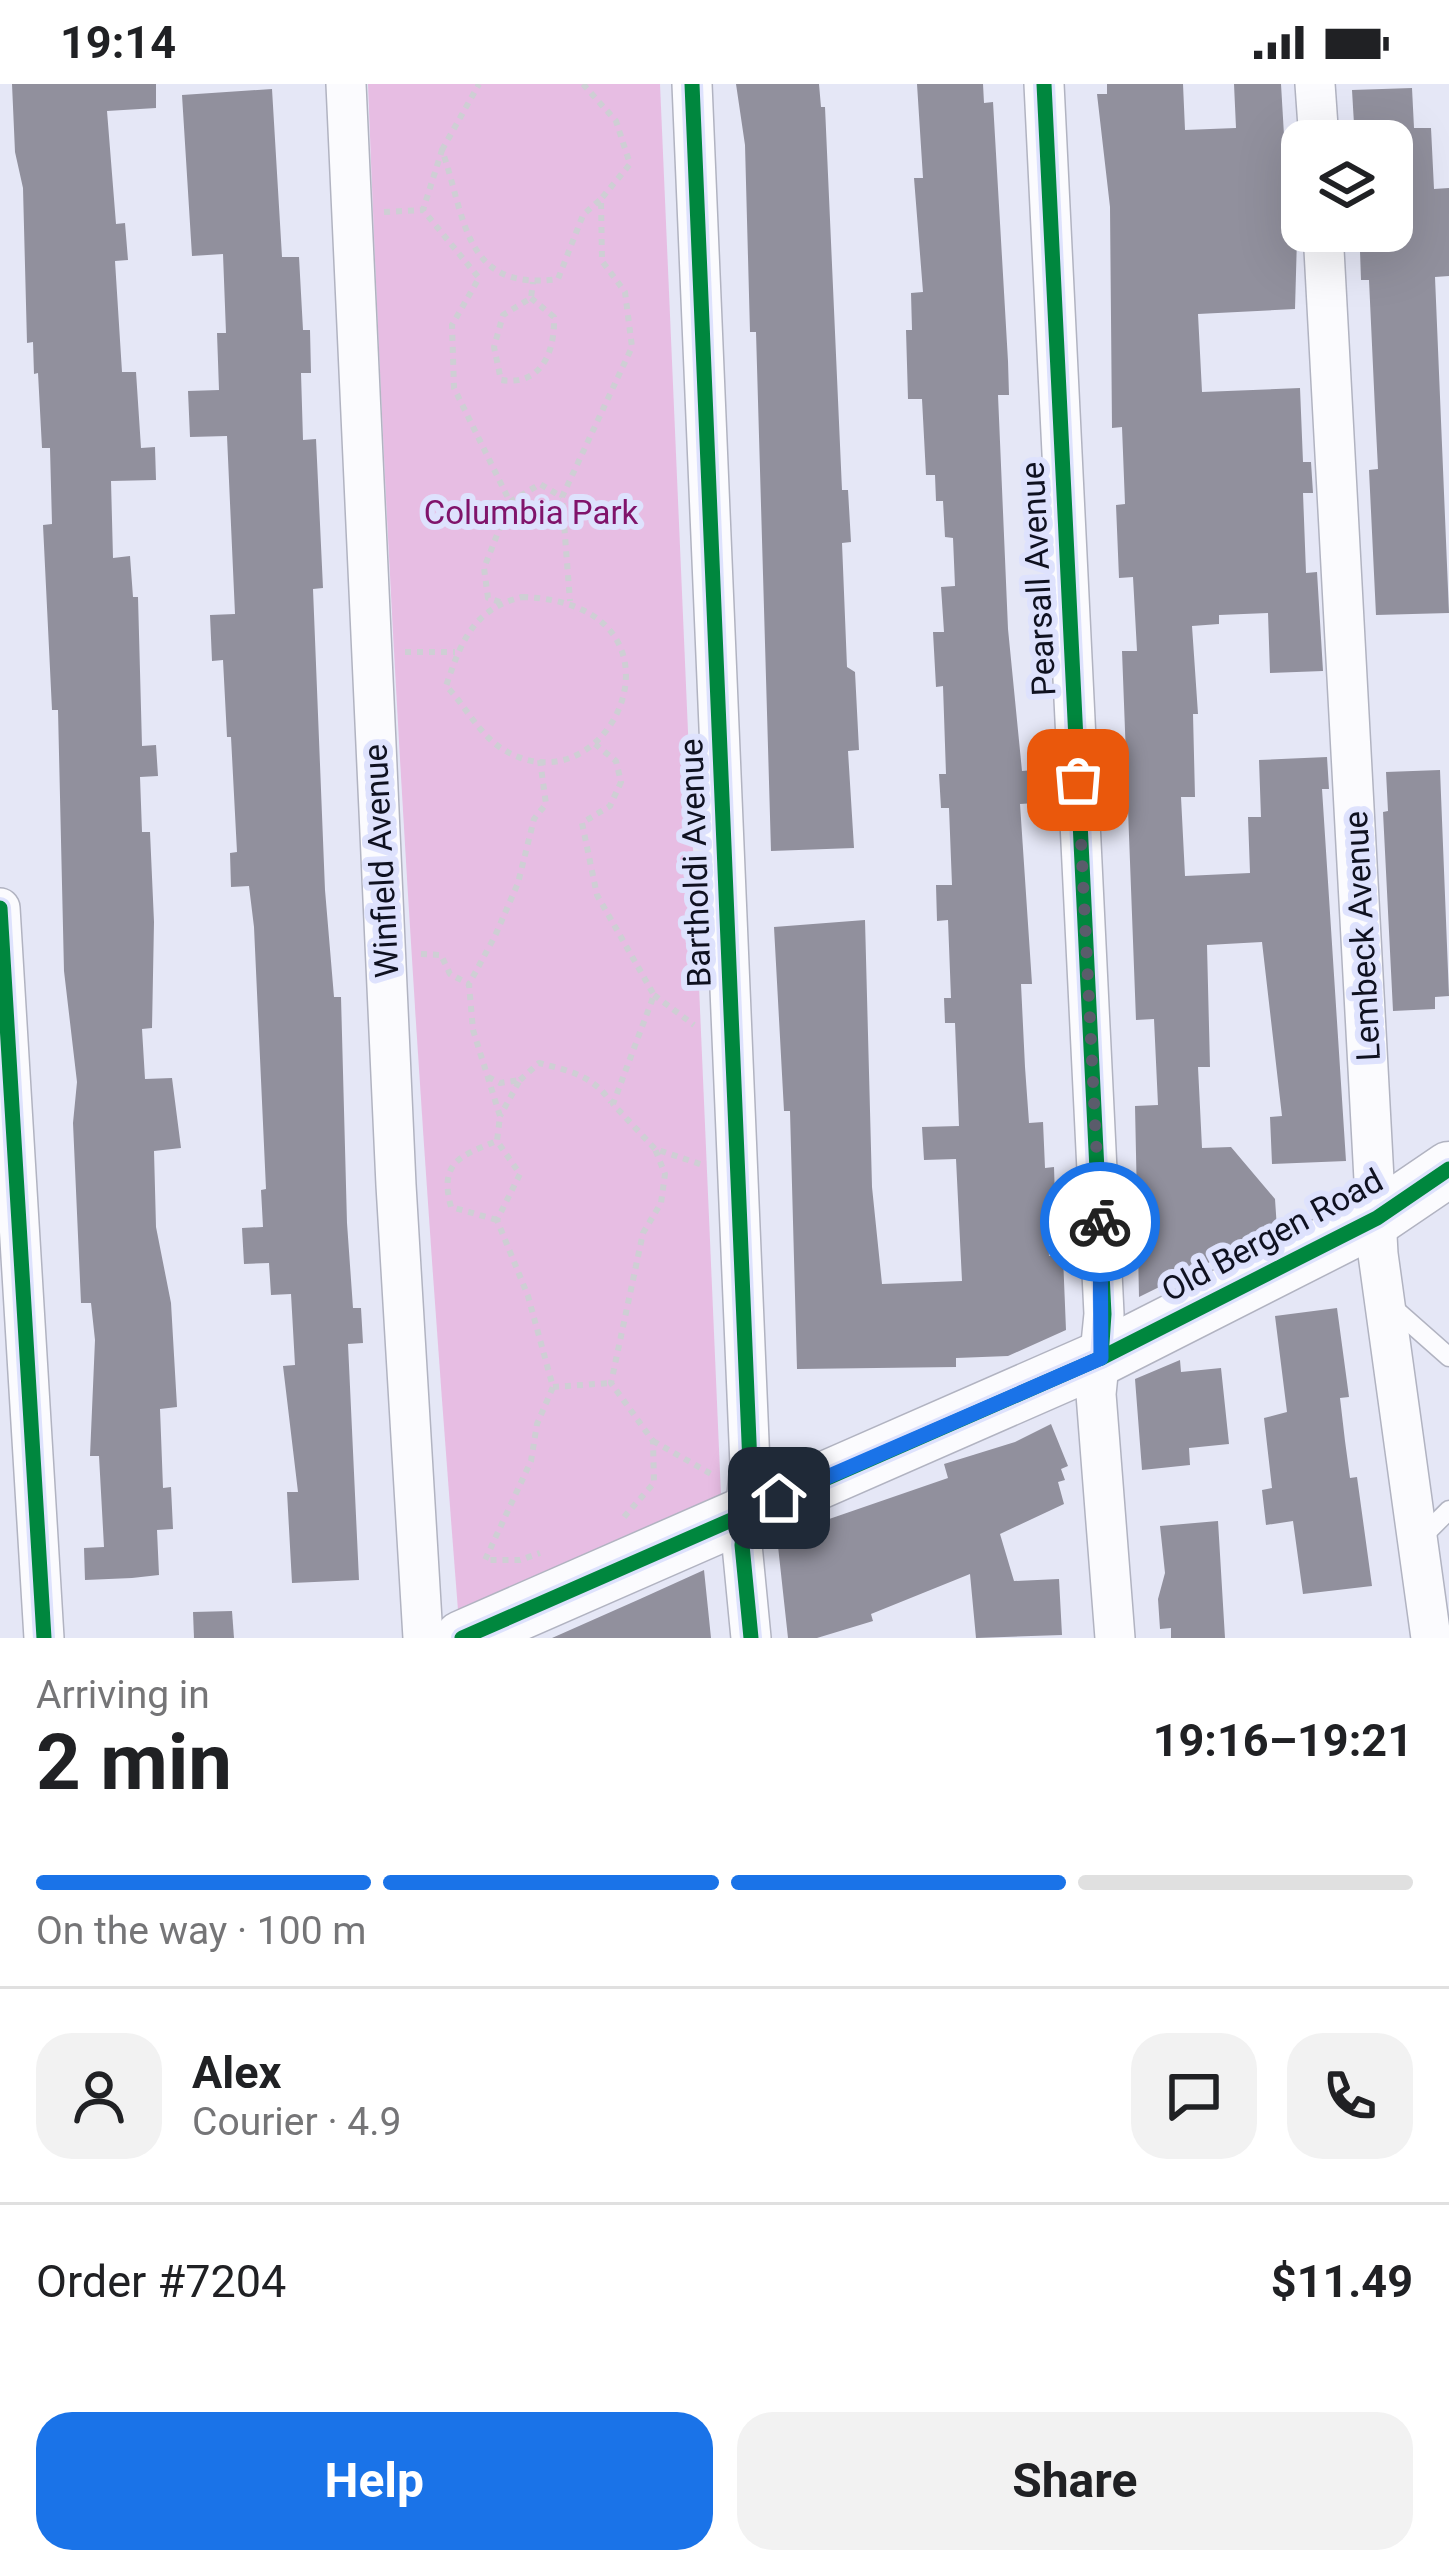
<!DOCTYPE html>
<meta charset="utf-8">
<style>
:root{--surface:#fff;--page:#f2f2f2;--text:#202124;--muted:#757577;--line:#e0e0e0;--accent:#1a73e8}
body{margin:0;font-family:Roboto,sans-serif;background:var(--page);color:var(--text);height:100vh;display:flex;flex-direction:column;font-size:45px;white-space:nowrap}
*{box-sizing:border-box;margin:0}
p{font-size:39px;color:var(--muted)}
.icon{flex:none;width:66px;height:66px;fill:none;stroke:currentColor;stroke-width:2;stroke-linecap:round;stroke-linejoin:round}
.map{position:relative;height:1554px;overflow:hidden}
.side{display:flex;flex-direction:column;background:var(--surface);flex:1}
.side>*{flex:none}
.fabs{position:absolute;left:1281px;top:36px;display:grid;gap:24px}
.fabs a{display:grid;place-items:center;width:132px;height:132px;border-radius:24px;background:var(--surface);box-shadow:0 12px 48px #0002;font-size:60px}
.pin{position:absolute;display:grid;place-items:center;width:102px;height:102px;color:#fff;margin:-51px;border-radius:24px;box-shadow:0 6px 18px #0006}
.courier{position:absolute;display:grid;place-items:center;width:120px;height:120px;margin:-60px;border:9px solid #1a73e8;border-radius:50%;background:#fff;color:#222;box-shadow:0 3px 15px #0007}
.overview em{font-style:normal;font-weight:700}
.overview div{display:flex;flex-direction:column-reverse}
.overview{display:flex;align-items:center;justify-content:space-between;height:204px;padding:0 36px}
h1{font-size:78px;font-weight:700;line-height:90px}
.bar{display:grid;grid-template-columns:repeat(4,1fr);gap:18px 12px;align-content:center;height:144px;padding:0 36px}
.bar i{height:15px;border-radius:9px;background:var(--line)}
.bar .on{background:var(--accent)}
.bar p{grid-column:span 4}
.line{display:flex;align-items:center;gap:30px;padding:0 36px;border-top:3px solid var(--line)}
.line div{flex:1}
.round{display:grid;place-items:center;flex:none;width:126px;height:126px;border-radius:36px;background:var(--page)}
.primary-button{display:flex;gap:24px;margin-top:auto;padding:24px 36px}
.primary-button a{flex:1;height:138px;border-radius:36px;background:var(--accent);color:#fff;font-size:48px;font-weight:700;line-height:138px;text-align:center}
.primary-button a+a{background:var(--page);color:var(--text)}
.status{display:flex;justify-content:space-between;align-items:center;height:84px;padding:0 60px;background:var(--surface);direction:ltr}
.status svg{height:33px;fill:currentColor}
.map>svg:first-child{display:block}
.green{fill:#e7bde3}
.building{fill:#91909d}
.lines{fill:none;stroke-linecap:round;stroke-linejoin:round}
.lane-casing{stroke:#b1b3c1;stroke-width:21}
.street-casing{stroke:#b1b3c1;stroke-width:42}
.secondary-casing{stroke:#b1b3c1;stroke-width:57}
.path{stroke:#cecfd4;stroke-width:6;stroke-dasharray:6 6;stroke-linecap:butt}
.lane{stroke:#fbfbfe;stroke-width:18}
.street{stroke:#fbfbfe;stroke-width:39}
.secondary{stroke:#fbfbfe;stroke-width:54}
.cycleway-casing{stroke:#dee2fd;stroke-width:22}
.cycleway{stroke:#00873e;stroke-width:15}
.done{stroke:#5a5c6b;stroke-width:12;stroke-dasharray:0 21.6}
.route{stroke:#1a73e8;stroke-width:15}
.labels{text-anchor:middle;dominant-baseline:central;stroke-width:12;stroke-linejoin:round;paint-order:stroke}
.park-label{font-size:33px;fill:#80146b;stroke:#dee2fd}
.street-label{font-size:33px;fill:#0f1120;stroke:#dee2fd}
</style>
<div class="status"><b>19:14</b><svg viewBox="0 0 49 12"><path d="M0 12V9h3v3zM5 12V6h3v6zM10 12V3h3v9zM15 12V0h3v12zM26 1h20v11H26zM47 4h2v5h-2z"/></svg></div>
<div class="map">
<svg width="1449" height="1554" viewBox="0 0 1449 1554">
<rect width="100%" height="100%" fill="#e5e7f6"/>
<!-- green -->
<path class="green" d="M368 0H660L721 1411 590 1474 458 1526C418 1017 387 510 368 0Z"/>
<!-- building -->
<g class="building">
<path d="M12 0H156V24L107 27 116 140 125 139 128 176 115 177 122 288H136L141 364 155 363 156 396 111 397 113 474 130 472 133 513H138L142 662 156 661 158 692 140 693 142 748H150L154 838 152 944 142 945 145 995 172 994 181 1064 154 1067 156 1143 171 1219 177 1323 160 1325 163 1404 171 1403 173 1445 157 1446 159 1491 132 1494 85 1496 84 1464 104 1463 99 1372H90L95 1256 91 1219H81L73 1039 77 998 64 887 58 626H52L43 441 52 440 50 364H42L38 289 34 290 33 258 27 259 23 104 15 68Z"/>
<path d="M736 0H819L821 23H825L842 406H848L851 458 842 459 847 583 855 588 859 666 848 667 854 764 771 767 756 248H750L745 61Z"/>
<path d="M917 0H983L984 19 993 18 1008 277 1009 311H998L1008 545 1022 687 1034 686 1036 719 1020 720 1032 900H1021L1025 983 1029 1039 1043 1038 1045 1084 1054 1083 1055 1114 1046 1115 1049 1172H1063L1066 1246 1008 1272 956 1274V1283L797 1285 790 1027H784L774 843 865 836 872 1103 882 1200 962 1197 956 1075 924 1076 922 1043 959 1042 955 939H945L944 914H951L948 836 937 837 936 801H952L949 724H941L939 690H946L943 602 936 603 933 548H944L941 503 955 502 953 454 945 453 943 417H936L935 391H926L922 315H908L906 246H912L911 209 923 208 914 94H923Z"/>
<path d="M1107 0H1183L1185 46 1236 44 1234 0H1281L1290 154H1297L1295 225 1198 230 1202 308 1300 304 1303 378H1311L1313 409H1303L1306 489 1317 488 1323 587 1270 589 1268 529 1219 531V540L1192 542 1198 630H1193L1195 713H1181L1185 792 1250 789 1248 733H1261L1259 676 1327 673 1329 705H1322L1346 1077 1272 1080 1270 1033 1282 1032 1262 858 1207 861 1210 983H1198L1202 1064 1231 1063 1275 1115 1277 1145 1139 1213 1135 1022 1158 1021 1154 935 1136 936 1122 567H1137L1133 493 1119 494 1116 421 1125 420 1122 343 1112 344 1110 123 1097 10H1107Z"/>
<path d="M1412 4 1414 44H1431L1434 105 1449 104V192L1435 193 1449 529 1376 531 1369 386 1378 385 1375 326 1369 196H1361L1360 167 1371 166 1370 147H1392V57H1355L1352 6Z"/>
<path d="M272 5 282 173H299L303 246H310L311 289H301L303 356 316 355 323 504 313 505 325 806 334 913H341L347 1139 353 1224H361L363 1259 348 1260 359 1496 292 1499 287 1408H298L283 1282 295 1281 291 1210 271 1211 269 1179 244 1180 242 1144 263 1143 261 1106 266 1105 254 843 249 802 231 803 230 769 237 768 231 653H227L223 576 212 577 210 531 235 530 227 352 190 353 188 307 219 306 217 249H226L223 170 192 172 182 11Z"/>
<path d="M1440 686 1449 912 1435 913V925L1393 927 1383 728 1388 727 1386 688Z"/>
<path d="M1337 1224 1349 1313 1340 1314 1345 1357 1350 1394 1357 1393 1372 1502 1303 1510 1293 1437 1266 1441 1262 1406 1272 1404 1264 1334 1287 1328 1275 1232Z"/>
<path d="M1180 1276 1181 1288 1221 1284 1229 1360 1189 1364 1190 1381 1142 1386 1135 1295Z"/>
<path d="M1051 1340 1068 1382 1061 1385 1065 1396 1058 1398 1064 1420 1000 1450 1014 1497 1059 1495 1062 1551 976 1554 970 1490 871 1530 873 1537 817 1554H788L777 1453 948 1394 944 1380 1015 1358Z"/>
<path d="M1218 1437 1225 1554H1171V1544L1160 1545 1158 1515 1165 1489 1160 1442Z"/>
<path d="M704 1486 711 1554H552L640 1515Z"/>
<path d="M232 1527 234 1554H194L193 1528Z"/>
</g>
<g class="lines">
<!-- lane casing -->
<g class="lane-casing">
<g id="lane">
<path d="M1390 1221 1449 1273"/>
<path d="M1421 1454 1449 1426"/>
</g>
</g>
<!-- street casing -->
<g class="street-casing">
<g id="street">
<path d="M346 0 396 1101 423 1554"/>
<path d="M692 0 750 1381 742 1461 751 1554"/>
<path d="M1044 0 1104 1230 1096 1310 1115 1554"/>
<path d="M1315 0 1319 57"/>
<path d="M1323 147 1378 1170 1431 1554"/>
<path d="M0 824 44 1554"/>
</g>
</g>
<!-- secondary casing -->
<g class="secondary-casing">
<path id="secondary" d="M462 1554 1101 1274 1377 1134 1449 1085"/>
</g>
<!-- path -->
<g class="path">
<path d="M583 0 616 37 630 80 601 115"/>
<path d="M442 66 479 0"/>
<path d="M384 128 423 126"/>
<path d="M531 214 554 233C555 269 541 302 501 296L494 263 503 231 531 214 533 198"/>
<path d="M510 418 540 400 562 413"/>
<path d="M522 513C707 519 610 735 501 664 478 649 465 621 446 602 461 558 473 525 522 513Z"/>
<path d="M500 518 488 514 484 484 510 418 454 304 452 241 479 194 423 126 442 66C466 134 463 208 558 195L583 131 601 115 602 177 625 208 632 263 562 413 570 517"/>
<path d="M405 568H455"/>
<path d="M595 660 616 677 621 698 610 722 582 739 597 811 654 911 613 1020 655 1065 703 1081"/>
<path d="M540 676 546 720 534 735 518 799 495 852 469 900 473 946 500 1032 497 1057 520 1090 497 1136 528 1212 553 1303 537 1340 531 1377 485 1476H520L540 1469"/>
<path d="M421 870 441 871 450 890 469 900"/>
<path d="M654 911 694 941"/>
<path d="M488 993 500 999 520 996 500 1032"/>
<path d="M520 996 539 979C570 987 592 991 611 1018"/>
<path d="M497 1136 451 1123C439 1079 459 1072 497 1057"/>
<path d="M553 1303 611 1299"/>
<path d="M653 1357 713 1391"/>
<path d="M624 1433 654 1399 653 1357 611 1299 643 1149 661 1119 665 1090 655 1065"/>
</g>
<!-- lane -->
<use href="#lane" class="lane"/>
<!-- street -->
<use href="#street" class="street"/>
<!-- secondary -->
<use href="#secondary" class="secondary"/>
<!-- cycleway casing -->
<g class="cycleway-casing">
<g id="cycleway">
<path d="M692 0 750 1381 742 1461 751 1554"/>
<path d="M1044 0 1104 1230 1101 1274"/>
<path d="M0 824 44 1554"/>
<path d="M462 1554 1101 1274 1377 1134 1449 1085"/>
</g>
</g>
<!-- cycleway -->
<use href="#cycleway" class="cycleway"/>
</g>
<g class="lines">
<!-- done -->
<path class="done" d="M1078 696 1100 1138"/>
<!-- route -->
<path class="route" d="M779 1414 1101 1274 1100 1138"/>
</g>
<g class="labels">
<!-- park labels -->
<g class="park-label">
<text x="531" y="428">Columbia Park</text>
</g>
<!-- street labels -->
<g class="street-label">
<text transform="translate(1038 495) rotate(-93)">Pearsall Avenue</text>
<text transform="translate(381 777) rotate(-93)">Winfield Avenue</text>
<text transform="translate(695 779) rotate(-92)">Bartholdi Avenue</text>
<text transform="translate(1362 852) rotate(-93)">Lembeck Avenue</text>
<text transform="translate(1272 1151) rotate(-28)">Old Bergen Road</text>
</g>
</g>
</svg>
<div class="fabs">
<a><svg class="icon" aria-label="layers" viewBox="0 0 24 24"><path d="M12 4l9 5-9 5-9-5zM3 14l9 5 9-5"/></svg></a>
</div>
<div class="pin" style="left:1078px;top:696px;background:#ea580c"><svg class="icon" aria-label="bag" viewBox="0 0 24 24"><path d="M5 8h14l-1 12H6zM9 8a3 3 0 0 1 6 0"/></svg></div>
<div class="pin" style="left:779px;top:1414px;background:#1f2937"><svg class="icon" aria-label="home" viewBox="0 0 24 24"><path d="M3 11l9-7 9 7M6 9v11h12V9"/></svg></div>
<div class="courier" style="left:1100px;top:1138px"><svg class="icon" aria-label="bike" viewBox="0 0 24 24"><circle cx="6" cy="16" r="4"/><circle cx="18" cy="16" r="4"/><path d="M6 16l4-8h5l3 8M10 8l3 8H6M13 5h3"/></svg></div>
</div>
<section class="side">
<div class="overview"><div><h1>2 min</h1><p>Arriving in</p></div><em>19:16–19:21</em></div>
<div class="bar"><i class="on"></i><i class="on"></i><i class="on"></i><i></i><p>On the way · 100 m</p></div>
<div class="line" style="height:216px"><a class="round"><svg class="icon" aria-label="person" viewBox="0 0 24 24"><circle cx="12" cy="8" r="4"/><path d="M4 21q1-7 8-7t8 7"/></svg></a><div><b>Alex</b><p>Courier · 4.9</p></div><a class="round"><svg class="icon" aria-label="chat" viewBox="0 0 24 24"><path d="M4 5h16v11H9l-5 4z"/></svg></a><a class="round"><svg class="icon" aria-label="phone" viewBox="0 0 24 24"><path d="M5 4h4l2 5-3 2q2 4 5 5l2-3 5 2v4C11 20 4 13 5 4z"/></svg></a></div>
<div class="line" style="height:156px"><div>Order #7204</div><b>$11.49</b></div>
<div class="primary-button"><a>Help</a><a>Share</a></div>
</section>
